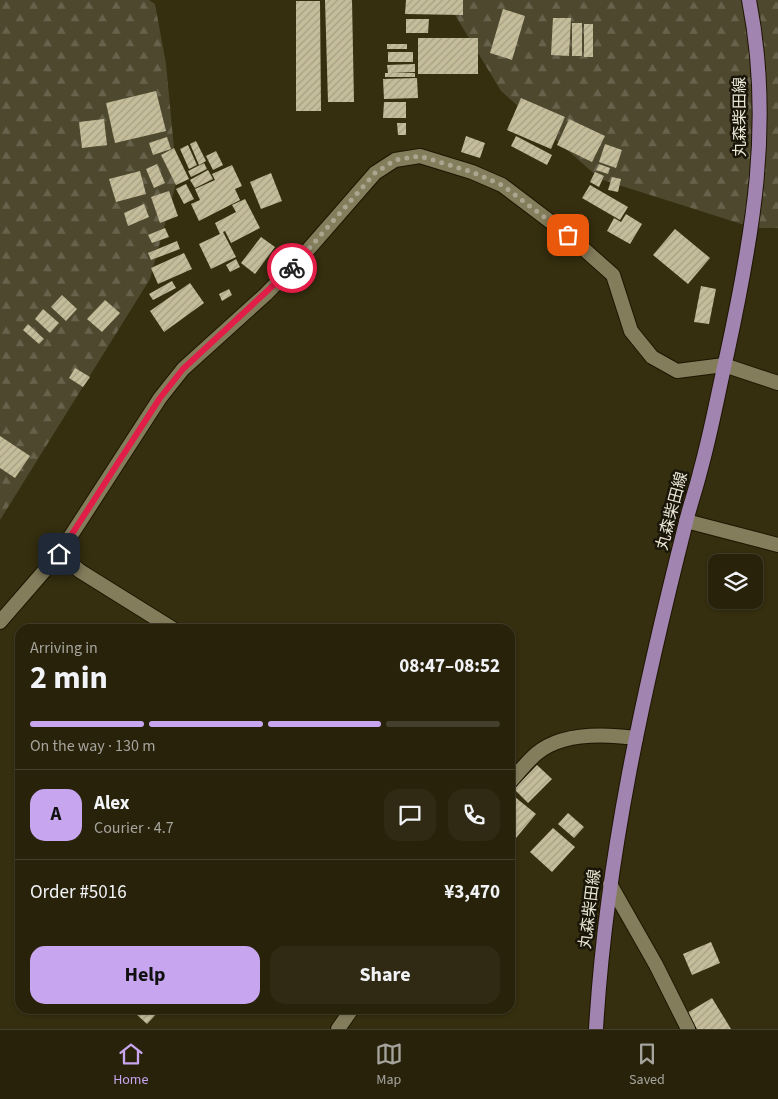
<!DOCTYPE html>
<meta charset="utf-8">
<style>
:root{--surface:#28220b;--page:#302a14;--text:#f1f3f6;--muted:#a5a49d;--line:#443f2c;--accent:#c7a6ef}
body{margin:0;font-family:"Source Sans 3","Noto Sans JP",sans-serif;background:var(--page);color:var(--text);height:100vh;display:flex;flex-direction:column;font-size:19px;white-space:nowrap}
*{box-sizing:border-box;margin:0}
p{font-size:16px;color:var(--muted)}
.icon{flex:none;width:28px;height:28px;fill:none;stroke:currentColor;stroke-width:2;stroke-linecap:round;stroke-linejoin:round}
.map{position:relative;flex:1;overflow:hidden}
.sheet{position:absolute;left:15px;top:624px;width:500px;height:390px;display:flex;flex-direction:column;background:var(--surface);border-radius:15px;box-shadow:0 1px 4px #0004,0 0 0 1px var(--line)}
.sheet>*{flex:none}
.fabs{position:absolute;left:708px;top:554px;display:grid;gap:10px}
.fabs a{display:grid;place-items:center;width:55px;height:55px;border-radius:10px;background:var(--surface);box-shadow:0 1px 4px #0004,0 0 0 1px var(--line);font-size:25px}
.pin{position:absolute;display:grid;place-items:center;width:42px;height:42px;color:#fff;margin:-21px;border-radius:10px;box-shadow:0 2px 8px #0006}
.courier{position:absolute;display:grid;place-items:center;width:50px;height:50px;margin:-25px;border:4px solid #e11d48;border-radius:50%;background:#fff;color:#222;box-shadow:0 1px 6px #0007}
.summary em{font-style:normal;font-weight:700}
.summary div{display:flex;flex-direction:column-reverse}
.summary{display:flex;align-items:center;justify-content:space-between;height:85px;padding:0 15px}
h1{font-size:32px;font-weight:700;line-height:38px}
.bar{display:grid;grid-template-columns:repeat(4,1fr);gap:8px 5px;align-content:center;height:60px;padding:0 15px}
.bar i{height:6px;border-radius:4px;background:var(--line)}
.bar .active{background:var(--accent)}
.bar p{grid-column:span 4}
.line{display:flex;align-items:center;gap:12px;padding:0 15px;border-top:1px solid var(--line)}
.line div{flex:1}
.round{display:grid;place-items:center;flex:none;width:52px;height:52px;border-radius:15px;background:var(--page)}
.button{display:flex;gap:10px;margin-top:auto;padding:10px 15px}
.button a{flex:1;height:58px;border-radius:15px;background:var(--accent);color:#111;font-size:20px;font-weight:700;line-height:58px;text-align:center}
.button a+a{background:var(--page);color:var(--text)}
.menu{display:flex;justify-content:space-around;align-items:center;height:70px;border-top:1px solid var(--line);background:var(--surface);font-size:14px;color:var(--muted)}
.menu a{display:grid;justify-items:center;gap:2px}
.menu .active{color:var(--accent)}
.map>svg:first-child{display:block}
.forest{fill:url(#forest-firs)}
.building{fill:url(#building-hatch)}
.lines{fill:none;stroke-linecap:round;stroke-linejoin:round}
.minor-casing{stroke:#1d1600;stroke-width:16}
.primary-casing{stroke:#1d1600;stroke-width:16}
.minor{stroke:#847d5c;stroke-width:14}
.primary{stroke:#a184af;stroke-width:14}
.done{stroke:#aaa58f;stroke-width:5;stroke-dasharray:0 9}
.route{stroke:#e11d48;stroke-width:6}
.labels{text-anchor:middle;dominant-baseline:central;stroke-width:5;stroke-linejoin:round;paint-order:stroke}
.street-label{font-size:16px;fill:#e9e5d4;stroke:#191609}
</style>
<div class="map">
<svg width="778" height="1029" viewBox="0 0 778 1029">
<defs>
<pattern id="forest-firs" width="22" height="20" patternUnits="userSpaceOnUse" patternTransform="scale(1.25)"><rect width="22" height="20" fill="#4e482f"/><path d="M5 1l3.5 6h-7zM16 11l3.5 6h-7z" fill="#68624c"/></pattern>
<pattern id="building-hatch" width="6" height="6" patternUnits="userSpaceOnUse" patternTransform="scale(1.25)"><rect width="6" height="6" fill="#c5bd9a"/><path d="M-1 1l2-2M0 6l6-6M5 7l2-2" fill="none" stroke="#a59f84"/></pattern>
</defs>
<rect width="100%" height="100%" fill="#352e0f"/>
<!-- forest -->
<g class="forest">
<path d="M0 0H149L155 4 166 64 177 180 150 279 0 520Z"/>
<path d="M446 0H778V228H754L600 179 501 91Z"/>
</g>
<!-- building -->
<g class="building">
<path d="M325 0H352L354 102H328Z"/>
<path d="M406 0H463V15L405 14Z"/>
<path d="M296 1H320L321 111H296Z"/>
<path d="M503 9 525 16 512 60 490 53Z"/>
<path d="M553 18H571L569 56 551 55Z"/>
<path d="M406 19H429L428 33H406Z"/>
<rect x="572" y="23" width="10" height="33"/>
<rect x="584" y="24" width="9" height="33"/>
<rect x="418" y="38" width="60" height="36"/>
<rect x="387" y="44" width="20" height="5"/>
<rect x="388" y="52" width="25" height="10"/>
<path d="M415 64V72H392L415 73V77H385V73H388L387 65Z"/>
<path d="M417 78 418 98 384 99 383 79Z"/>
<path d="M156 91 166 131 115 143 106 103Z"/>
<path d="M521 98 565 117 551 149 507 130Z"/>
<path d="M384 102H406V118H383Z"/>
<path d="M104 119 107 145 82 148 79 122Z"/>
<path d="M569 119 605 136 592 162 557 145Z"/>
<path d="M397 123H406V135H398Z"/>
<path d="M466 136 485 143 480 158 461 152Z"/>
<path d="M516 136 552 155 547 165 511 146Z"/>
<path d="M167 137 171 149 153 155 149 143Z"/>
<path d="M196 141 206 161 199 165 190 144Z"/>
<path d="M605 144 622 150 616 168 599 162Z"/>
<path d="M188 145 197 165 189 169 180 149Z"/>
<path d="M174 148 189 179 176 185 161 155Z"/>
<path d="M216 151 223 165 213 170 206 156Z"/>
<path d="M204 163 207 169 191 177 188 171Z"/>
<path d="M157 164 165 183 154 188 146 169Z"/>
<path d="M599 164 610 168 608 174 596 170Z"/>
<path d="M232 165 242 186 235 189 240 200 199 221 191 204 200 200 195 189 215 180 212 174Z"/>
<path d="M208 170 213 179 195 188 190 180Z"/>
<path d="M140 171 146 194 116 202 109 179Z"/>
<path d="M595 172 604 176 599 187 590 182Z"/>
<path d="M271 173 282 201 261 209 250 182Z"/>
<path d="M612 177 621 179 618 192 608 190Z"/>
<path d="M186 184 194 199 184 204 176 189Z"/>
<path d="M590 185 628 207 620 220 582 198Z"/>
<path d="M169 191 178 216 160 223 151 197Z"/>
<path d="M245 199 260 228 231 243 225 231 223 232 236 257 211 269 199 244 220 234 215 223 236 212 232 205Z"/>
<path d="M144 204 149 217 128 226 124 213Z"/>
<path d="M626 214 642 224 630 244 607 231 614 218 621 222Z"/>
<path d="M165 228 169 237 152 243 148 235Z"/>
<path d="M675 229 710 258 688 284 653 255Z"/>
<path d="M261 237 275 247 255 274 241 263Z"/>
<path d="M177 241 180 249 151 260 148 253Z"/>
<path d="M184 253 192 269 158 284 151 268Z"/>
<path d="M236 259 240 267 230 272 226 265Z"/>
<path d="M172 281 176 288 153 300 149 294Z"/>
<path d="M190 283 204 303 164 332 150 311Z"/>
<path d="M701 286 716 289 709 324 694 322Z"/>
<path d="M229 289 232 295 222 301 219 294Z"/>
<path d="M62 295 77 309 66 321 51 307Z"/>
<path d="M105 300 120 313 102 332 87 319Z"/>
<path d="M43 309 59 323 50 333 35 319Z"/>
<path d="M28 324 44 339 39 344 23 330Z"/>
<path d="M75 368 90 377 83 387 69 378Z"/>
<path d="M0 436 30 456 15 478 0 468Z"/>
<path d="M537 765 552 779 528 803 514 789Z"/>
<path d="M510 793 536 814 511 844 510 843Z"/>
<path d="M568 813 584 827 574 838 558 824Z"/>
<path d="M553 828 575 847 552 872 530 852Z"/>
<path d="M711 942 720 963 692 975 683 954Z"/>
<path d="M712 998 731 1029H697L687 1013Z"/>
<path d="M139 1009H161L147 1024 135 1013Z"/>
</g>
<g class="lines">
<!-- minor casing -->
<g class="minor-casing">
<g id="minor">
<path d="M686 521 778 545"/>
<path d="M59 554 80 571 173 629"/>
<path d="M0 622 59 554 160 398 183 369 266 294 300 259 375 173 395 160 420 156 472 172 502 185 568 235 613 275 631 331 652 357 677 371 724 365 778 383"/>
<path d="M510 782C518 773 527 762 536 754 561 732 606 734 636 738"/>
<path d="M610 884 656 965 688 1029"/>
<path d="M338 1029 352 1009"/>
</g>
</g>
<!-- primary casing -->
<g class="primary-casing">
<path id="primary" d="M596 1029C606 858 644 688 686 522 690 505 696 489 700 472 711 433 718 393 727 354 753 234 773 122 749 0"/>
</g>
<!-- minor -->
<use href="#minor" class="minor"/>
<!-- primary -->
<use href="#primary" class="primary"/>
</g>
<g class="lines">
<!-- done -->
<path class="done" d="M292 268 375 173 395 160 420 156 472 172 502 185 568 235"/>
<!-- route -->
<path class="route" d="M59 554 160 398 183 369 292 268"/>
</g>
<g class="labels">
<!-- street labels -->
<g class="street-label">
<text transform="translate(740 117) rotate(-90)">丸森柴田線</text>
<text transform="translate(672 511) rotate(-75)">丸森柴田線</text>
<text transform="translate(590 909) rotate(-83)">丸森柴田線</text>
</g>
</g>
</svg>
<div class="fabs">
<a><svg class="icon" aria-label="layers" viewBox="0 0 24 24"><path d="M12 4l9 5-9 5-9-5zM3 14l9 5 9-5"/></svg></a>
</div>
<div class="pin" style="left:568px;top:235px;background:#ea580c"><svg class="icon" aria-label="bag" viewBox="0 0 24 24"><path d="M5 8h14l-1 12H6zM9 8a3 3 0 0 1 6 0"/></svg></div>
<div class="pin" style="left:59px;top:554px;background:#1f2937"><svg class="icon" aria-label="home" viewBox="0 0 24 24"><path d="M3 11l9-7 9 7M6 9v11h12V9"/></svg></div>
<div class="courier" style="left:292px;top:268px"><svg class="icon" aria-label="bike" viewBox="0 0 24 24"><circle cx="6" cy="16" r="4"/><circle cx="18" cy="16" r="4"/><path d="M6 16l4-8h5l3 8M10 8l3 8H6M13 5h3"/></svg></div>
<section class="sheet">
<div class="summary"><div><h1>2 min</h1><p>Arriving in</p></div><em>08:47–08:52</em></div>
<div class="bar"><i class="active"></i><i class="active"></i><i class="active"></i><i></i><p>On the way · 130 m</p></div>
<div class="line" style="height:90px"><b class="round" style="background:var(--accent);color:#111">A</b><div><b>Alex</b><p>Courier · 4.7</p></div><a class="round"><svg class="icon" aria-label="chat" viewBox="0 0 24 24"><path d="M4 5h16v11H9l-5 4z"/></svg></a><a class="round"><svg class="icon" aria-label="phone" viewBox="0 0 24 24"><path d="M5 4h4l2 5-3 2q2 4 5 5l2-3 5 2v4C11 20 4 13 5 4z"/></svg></a></div>
<div class="line" style="height:65px"><div>Order #5016</div><b>¥3,470</b></div>
<div class="button"><a>Help</a><a>Share</a></div>
</section>
</div>
<nav class="menu">
<a class="active"><svg class="icon" aria-label="home" viewBox="0 0 24 24"><path d="M3 11l9-7 9 7M6 9v11h12V9"/></svg>Home</a>
<a><svg class="icon" aria-label="map" viewBox="0 0 24 24"><path d="M3 6l6-2 6 2 6-2v14l-6 2-6-2-6 2zM9 4v14M15 6v14"/></svg>Map</a>
<a><svg class="icon" aria-label="saved" viewBox="0 0 24 24"><path d="M7 4h10v16l-5-4-5 4z"/></svg>Saved</a>
</nav>
